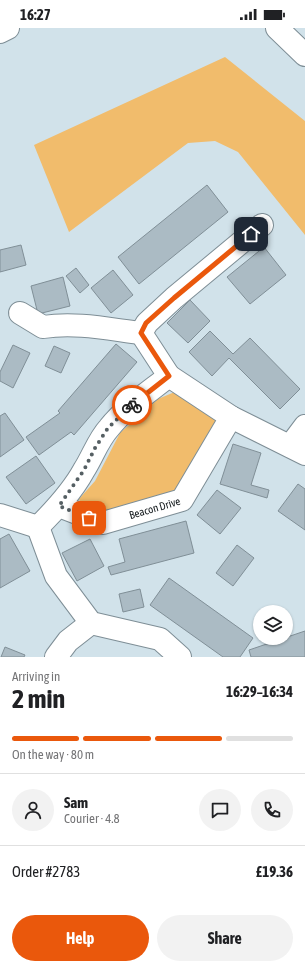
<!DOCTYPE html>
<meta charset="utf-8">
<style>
:root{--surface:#fff;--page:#f2f2f2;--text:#202124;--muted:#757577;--line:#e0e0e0;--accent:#ea580c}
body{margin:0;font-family:"Asap Condensed",sans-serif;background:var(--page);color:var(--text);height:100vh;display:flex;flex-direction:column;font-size:15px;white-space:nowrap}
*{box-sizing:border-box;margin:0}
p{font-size:13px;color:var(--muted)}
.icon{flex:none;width:22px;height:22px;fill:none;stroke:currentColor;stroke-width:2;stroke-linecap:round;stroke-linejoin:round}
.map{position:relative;height:629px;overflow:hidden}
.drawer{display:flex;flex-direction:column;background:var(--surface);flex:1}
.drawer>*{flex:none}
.fabs{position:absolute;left:253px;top:577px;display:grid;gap:8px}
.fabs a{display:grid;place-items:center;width:40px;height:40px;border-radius:50%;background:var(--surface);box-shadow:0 1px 3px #0004;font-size:20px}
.pin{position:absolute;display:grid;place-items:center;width:34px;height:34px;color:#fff;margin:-17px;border-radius:8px;box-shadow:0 2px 6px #0006}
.courier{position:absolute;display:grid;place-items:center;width:40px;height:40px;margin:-20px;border:3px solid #ea580c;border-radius:50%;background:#fff;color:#222;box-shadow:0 1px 5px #0007}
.headline em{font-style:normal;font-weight:700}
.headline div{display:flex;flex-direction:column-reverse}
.headline{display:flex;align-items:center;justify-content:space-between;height:68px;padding:0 12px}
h1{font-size:26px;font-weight:700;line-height:30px}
.bar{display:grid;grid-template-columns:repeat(4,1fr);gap:6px 4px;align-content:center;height:48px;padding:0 12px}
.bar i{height:5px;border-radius:3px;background:var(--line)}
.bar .current{background:var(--accent)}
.bar p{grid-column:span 4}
.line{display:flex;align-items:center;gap:10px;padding:0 12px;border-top:1px solid var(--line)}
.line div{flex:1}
.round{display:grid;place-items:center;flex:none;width:42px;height:42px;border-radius:21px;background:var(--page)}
.action{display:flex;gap:8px;margin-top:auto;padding:8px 12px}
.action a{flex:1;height:46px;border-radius:24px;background:var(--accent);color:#fff;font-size:16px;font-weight:700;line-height:46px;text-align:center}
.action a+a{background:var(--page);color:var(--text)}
.status{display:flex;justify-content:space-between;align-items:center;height:28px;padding:0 20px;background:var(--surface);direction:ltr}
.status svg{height:11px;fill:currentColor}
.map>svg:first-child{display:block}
.green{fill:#f1bc6c}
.building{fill:#abbbc4;stroke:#808f97}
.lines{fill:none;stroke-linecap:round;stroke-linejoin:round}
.minor-casing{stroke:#7e8e96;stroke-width:24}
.minor{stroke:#fff;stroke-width:22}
.done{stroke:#555f63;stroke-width:4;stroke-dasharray:0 7.2}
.route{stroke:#ea580c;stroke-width:5}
.labels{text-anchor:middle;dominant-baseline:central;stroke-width:3;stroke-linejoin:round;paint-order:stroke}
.street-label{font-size:11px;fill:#12181b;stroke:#fff}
</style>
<div class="status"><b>16:27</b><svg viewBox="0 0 49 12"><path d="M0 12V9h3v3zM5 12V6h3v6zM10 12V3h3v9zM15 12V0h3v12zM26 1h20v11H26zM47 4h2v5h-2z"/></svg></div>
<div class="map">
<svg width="305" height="629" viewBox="0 0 305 629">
<rect width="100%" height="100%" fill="#d1e2ea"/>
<!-- green -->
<g class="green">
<path d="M225 29 305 93V207L238 124 215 113 188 115 69 204 34 117Z"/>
<path d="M177 363 214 386 219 396 176 466 103 487 82 479 79 471 95 453 120 405 158 371Z"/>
</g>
<!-- building -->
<g class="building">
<path d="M207 157 228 184 139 256 118 229Z"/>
<path d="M21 217 26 237 0 244V222Z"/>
<path d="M264 219 286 247 250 276 227 249Z"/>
<path d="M76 240 89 257 80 265 66 248Z"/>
<path d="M113 242 133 267 111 285 91 260Z"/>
<path d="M63 249 70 278 38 286 31 258Z"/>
<path d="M190 272 210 293 188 315 167 295Z"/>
<path d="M210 303 233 326 250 310 300 361 280 381 229 330 212 348 189 324Z"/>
<path d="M116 316 137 334 74 407 71 404 39 427 26 409 60 385 58 383Z"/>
<path d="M13 317 30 325 13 360 0 353V344Z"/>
<path d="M54 318 70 325 61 345 45 338Z"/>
<path d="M5 385 24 412 0 429V388Z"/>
<path d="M233 416 261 425 251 457 269 462 267 470 220 456Z"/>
<path d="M36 428 55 455 26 476 6 449Z"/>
<path d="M298 456 305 461V502L278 483Z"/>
<path d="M217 462 241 480 220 506 197 487Z"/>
<path d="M186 493 194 525 111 547 108 539 125 534 119 511Z"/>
<path d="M9 506 30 543 0 560V511Z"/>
<path d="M90 511 104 538 77 553 62 525Z"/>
<path d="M237 517 254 530 233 558 216 545Z"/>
<path d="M169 550 253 610 240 629H223L150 577Z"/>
<path d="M140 561 144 579 123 584 119 566Z"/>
<path d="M305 603V629H251L249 622Z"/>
<path d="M5 619 25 627 24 629H1Z"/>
</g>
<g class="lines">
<!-- minor casing -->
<g class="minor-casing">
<g id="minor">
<path d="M277 0 305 27"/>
<path d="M0 4 8 0"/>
<path d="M20 285 43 299C76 294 108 301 141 305"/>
<path d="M169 348 141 305 147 295 174 270 262 197"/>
<path d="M290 418 305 398"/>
<path id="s1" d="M59 478 103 495 182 472 231 389"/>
<path d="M0 487 38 499"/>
<path d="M38 499C55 482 72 464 84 442 93 428 98 412 109 400 126 379 149 364 169 348L231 389 305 426"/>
<path d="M38 499 56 548 91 595 160 611 180 629"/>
<path d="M56 629 68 613 91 595"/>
</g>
</g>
<!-- minor -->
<use href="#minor" class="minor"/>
</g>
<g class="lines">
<!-- done -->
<path class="done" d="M89 490 59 478 84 442 95 420 108 400 132 377"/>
<!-- route -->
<path class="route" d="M132 377 169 348 141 305 146 295 174 270 251 206"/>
</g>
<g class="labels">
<!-- street labels -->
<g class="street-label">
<text stroke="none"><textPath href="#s1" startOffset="101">Beacon Drive</textPath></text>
</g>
</g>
</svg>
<div class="fabs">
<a><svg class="icon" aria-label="layers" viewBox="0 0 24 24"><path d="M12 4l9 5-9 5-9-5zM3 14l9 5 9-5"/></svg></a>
</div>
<div class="pin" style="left:89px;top:490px;background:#ea580c"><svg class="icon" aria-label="bag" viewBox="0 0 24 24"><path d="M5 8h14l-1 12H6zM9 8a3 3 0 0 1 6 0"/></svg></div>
<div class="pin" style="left:251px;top:206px;background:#1f2937"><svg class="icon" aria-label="home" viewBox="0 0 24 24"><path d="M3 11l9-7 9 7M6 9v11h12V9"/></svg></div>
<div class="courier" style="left:132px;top:377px"><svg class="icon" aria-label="bike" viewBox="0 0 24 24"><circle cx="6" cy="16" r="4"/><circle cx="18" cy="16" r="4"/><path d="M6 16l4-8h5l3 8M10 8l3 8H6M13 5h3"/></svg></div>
</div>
<section class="drawer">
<div class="headline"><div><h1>2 min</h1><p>Arriving in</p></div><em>16:29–16:34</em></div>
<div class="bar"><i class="current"></i><i class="current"></i><i class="current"></i><i></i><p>On the way · 80 m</p></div>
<div class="line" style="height:72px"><a class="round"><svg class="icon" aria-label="person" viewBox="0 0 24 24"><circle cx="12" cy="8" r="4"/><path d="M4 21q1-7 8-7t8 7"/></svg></a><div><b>Sam</b><p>Courier · 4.8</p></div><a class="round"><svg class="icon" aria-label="chat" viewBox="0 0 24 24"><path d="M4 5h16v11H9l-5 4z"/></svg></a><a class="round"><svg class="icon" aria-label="phone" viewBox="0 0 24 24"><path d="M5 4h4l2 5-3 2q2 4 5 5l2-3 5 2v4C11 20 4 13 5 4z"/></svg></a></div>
<div class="line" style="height:52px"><div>Order #2783</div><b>£19.36</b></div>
<div class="action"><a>Help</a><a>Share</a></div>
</section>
